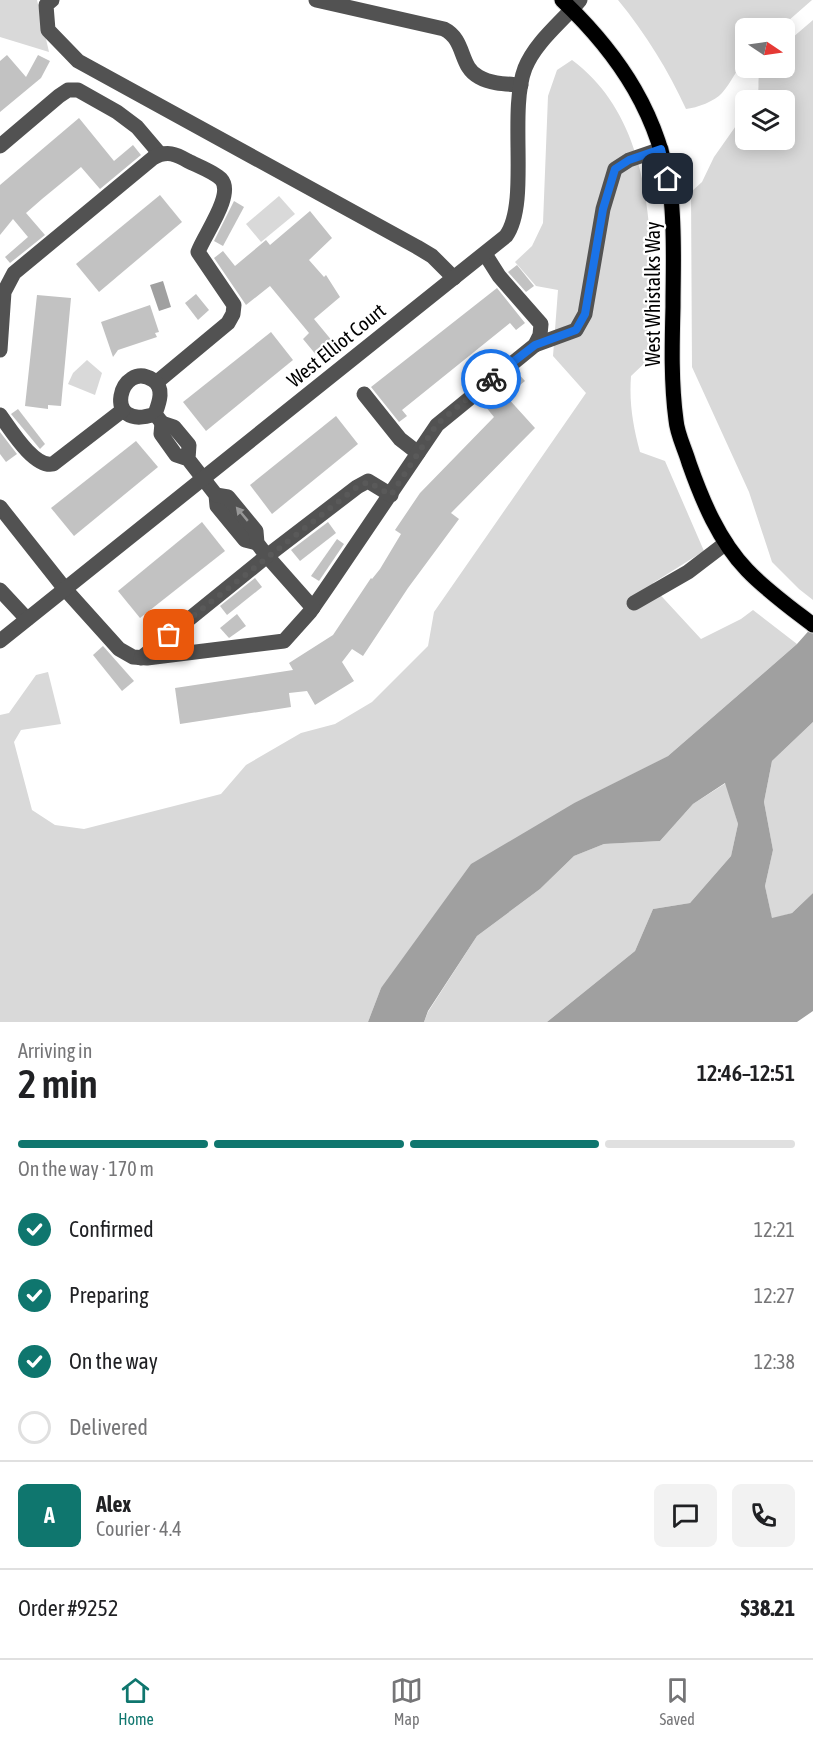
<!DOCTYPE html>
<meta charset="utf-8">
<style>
:root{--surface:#fff;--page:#f2f2f2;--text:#202124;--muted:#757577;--line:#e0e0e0;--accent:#0f766e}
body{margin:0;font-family:"Asap Condensed",sans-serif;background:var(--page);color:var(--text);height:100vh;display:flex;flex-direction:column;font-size:22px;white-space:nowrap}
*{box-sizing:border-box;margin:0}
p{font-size:20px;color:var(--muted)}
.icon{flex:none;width:33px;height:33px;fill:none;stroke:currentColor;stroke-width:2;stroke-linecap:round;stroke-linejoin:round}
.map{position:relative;height:1022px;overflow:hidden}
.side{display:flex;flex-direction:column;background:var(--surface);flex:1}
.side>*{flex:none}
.needle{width:39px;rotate:103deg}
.controls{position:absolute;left:735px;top:18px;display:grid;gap:12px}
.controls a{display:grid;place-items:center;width:60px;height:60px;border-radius:9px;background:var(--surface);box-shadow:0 3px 15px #0003;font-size:30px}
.pin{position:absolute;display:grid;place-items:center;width:51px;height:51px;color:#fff;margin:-26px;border-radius:12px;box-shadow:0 3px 9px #0006}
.courier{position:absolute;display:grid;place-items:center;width:60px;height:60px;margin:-30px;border:4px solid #1a73e8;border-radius:50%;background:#fff;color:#222;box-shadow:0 2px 8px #0007}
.headline em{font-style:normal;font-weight:600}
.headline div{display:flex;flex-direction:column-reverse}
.headline{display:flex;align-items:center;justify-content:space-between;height:102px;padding:0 18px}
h1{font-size:39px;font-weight:600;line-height:45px}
.bar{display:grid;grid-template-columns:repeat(4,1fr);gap:9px 6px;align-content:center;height:72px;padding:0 18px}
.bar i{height:8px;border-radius:4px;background:var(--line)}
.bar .on{background:var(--accent)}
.bar p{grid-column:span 4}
.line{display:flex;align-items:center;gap:15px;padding:0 18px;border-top:2px solid var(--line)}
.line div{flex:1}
.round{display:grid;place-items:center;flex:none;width:63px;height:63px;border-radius:9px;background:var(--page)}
ol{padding:0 18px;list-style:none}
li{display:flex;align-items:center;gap:18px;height:66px}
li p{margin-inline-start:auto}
li .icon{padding:6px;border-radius:50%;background:var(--accent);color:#fff;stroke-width:4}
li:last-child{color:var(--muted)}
li i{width:33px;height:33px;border:3px solid var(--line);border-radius:50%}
.tab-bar{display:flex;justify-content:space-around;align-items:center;height:84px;border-top:2px solid var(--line);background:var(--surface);font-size:16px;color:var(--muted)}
.tab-bar a{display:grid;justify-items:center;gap:3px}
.tab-bar .on{color:var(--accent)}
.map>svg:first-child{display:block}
.green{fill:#d9d9d9}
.water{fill:#a0a0a0}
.building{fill:#c2c2c2}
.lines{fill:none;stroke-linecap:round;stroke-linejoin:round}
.major-casing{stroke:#dbdbdb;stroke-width:17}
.minor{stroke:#525252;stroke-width:15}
.major{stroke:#000;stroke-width:15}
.oneway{fill:#979797}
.done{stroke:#595959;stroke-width:6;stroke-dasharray:0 10.8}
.route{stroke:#1a73e8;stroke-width:8}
.labels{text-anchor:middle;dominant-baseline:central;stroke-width:4.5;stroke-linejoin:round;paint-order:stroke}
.street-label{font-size:20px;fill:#000;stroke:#fff}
</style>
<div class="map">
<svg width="813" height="1022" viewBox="0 0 813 1022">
<rect width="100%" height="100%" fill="#fff"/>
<!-- green -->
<g class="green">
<path d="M0 0H37L49 52 0 37Z"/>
<path d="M618 0H812L780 28H746L745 60C736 70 731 83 722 93 715 101 697 108 686 109 668 70 646 34 618 0Z"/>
<path d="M813 20V600L799 589 772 562 749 492 692 367 691 192 702 182 714 157 745 113 746 140H784V100H755C762 90 755 78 762 68H784L785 44Z"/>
<path d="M572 60C661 126 653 259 650 358L631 376C629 403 633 426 640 452L665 461 704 551 653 583V587L701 639 741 619 753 610 797 644 668 756 576 802 381 988 368 1022H0V715L9 713 36 675 48 672 61 724 21 730 14 742 32 810 55 825 84 829 221 794 246 765 301 733 335 724 372 702 428 646 434 612 586 393 553 356 558 290 536 286 515 262 532 246 543 223 548 96 557 70Z"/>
<path d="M279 196 295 214 261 242 246 224Z"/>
<path d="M87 360 102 373 95 395 68 384 73 373Z"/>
<path d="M813 722V893L792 913 772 919 765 886 773 850 764 802 772 761Z"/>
<path d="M726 783 738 824 731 856 690 903 653 909 635 951 547 1022H424L428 1012 477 936 540 889 574 856 604 844 660 841 693 804Z"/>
</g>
<!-- water -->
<g class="water">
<path d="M163 281 171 307 159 311 150 285Z"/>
<path d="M813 626V722L772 761 764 802 773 850 765 886 772 918 792 913 813 893V1011L797 1022H547L635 951 653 909 690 903 731 856 738 824 725 783 693 804 660 841 604 844 574 856 540 889 477 936 428 1011 424 1022H368L381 988 471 864 576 802 668 756 797 644Z"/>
</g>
<!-- building -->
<g class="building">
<path d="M7 55 26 77 38 55 50 61 41 78 0 112V61Z"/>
<path d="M79 118 114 161 133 145 141 155 100 189 81 167 42 199 26 213 45 235 10 263 5 257 28 237 13 219 0 235V185Z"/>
<path d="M160 195 182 222 99 292 76 264Z"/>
<path d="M234 201 244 207 223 246 214 241Z"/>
<path d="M310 211 332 238 309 260 324 277 326 275 340 297 314 319 333 342 317 356 303 339 309 333 270 286 246 305 214 258 223 251 235 266 266 240 270 245Z"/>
<path d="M517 265 534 286 526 292 508 272Z"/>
<path d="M497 288 525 323 516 330 510 323 402 410 407 416 399 422 371 387Z"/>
<path d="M196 294 209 310 198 320 185 303Z"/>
<path d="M37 295 71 298 61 406 48 405V409L25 406Z"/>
<path d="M150 305 159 332 155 333 157 337 118 350 113 357 101 322Z"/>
<path d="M271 332 293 360 206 431 183 402Z"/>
<path d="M517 372 525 381 506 396 535 428 451 513 459 519 408 588 363 656 352 649 342 662 354 681 315 705 307 691 289 693 291 707 180 724 175 688 293 670 289 663 333 635 371 578 372 579 380 569 401 534 395 530 420 493 494 417 481 401Z"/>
<path d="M18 409 45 444 40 449 11 414Z"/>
<path d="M336 416 358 444 272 514 250 485Z"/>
<path d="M0 432 17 454 6 462 0 454Z"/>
<path d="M136 441 158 467 74 536 51 508Z"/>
<path d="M202 522 225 551 140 618 118 591Z"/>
<path d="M328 522 336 533 300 561 291 550Z"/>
<path d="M337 539 344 544 319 581 311 576Z"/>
<path d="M255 578 262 587 227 615 220 606Z"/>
<path d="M237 614 246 626 229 638 220 628Z"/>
<path d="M103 646 134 681 122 691 93 655Z"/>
</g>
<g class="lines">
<!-- major casing -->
<g class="major-casing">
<path id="major" d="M562 0C620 55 661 117 671 198 675 234 673 271 673 307 672 344 671 383 676 420 677 434 685 449 689 463 702 500 719 541 747 570 766 590 791 608 813 625"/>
</g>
<!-- minor -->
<g class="minor">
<path d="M52 0 46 5 48 30 78 61 417 247 432 256 454 278"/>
<path d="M316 0 444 29C466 40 459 67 479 77 491 84 507 84 521 85"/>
<path d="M0 146 59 96 68 90H78L117 112 137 127 160 154"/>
<path d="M535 345 576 330 585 314 603 209 615 169 629 160 661 149"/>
<path d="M0 350 4 292 14 273 153 158C167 150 176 154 188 161 198 166 214 172 221 179 235 194 204 235 198 252L234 305 233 314 228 323 157 382"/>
<path d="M364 394 400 439 418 453"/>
<path d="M155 414C100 433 120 358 153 380 165 388 159 403 155 414L162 423"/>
<path d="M0 415C11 430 34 468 53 464L123 410"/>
<path d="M188 459 189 445 174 427 162 423 161 434 176 455 188 459 216 495 217 506 245 540 257 543"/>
<path d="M0 507 65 589 119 649 133 657 147 658 284 641 310 612 330 583 437 425 535 345 540 335 541 324 499 276 485 254"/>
<path d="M0 590 27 619"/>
<path d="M634 603 688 572 726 543"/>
<path d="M313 608 267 556 357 487 368 481 391 495"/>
<path d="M0 641 506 236C530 203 508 112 525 68 536 41 562 22 580 0"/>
<path d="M141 658 267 556 257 543 256 531 228 497 216 495"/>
</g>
<!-- major -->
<use href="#major" class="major"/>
</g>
<!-- one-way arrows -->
<defs><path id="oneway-solid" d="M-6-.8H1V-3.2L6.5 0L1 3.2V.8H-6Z" transform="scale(1.5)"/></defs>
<use class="oneway" href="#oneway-solid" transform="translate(242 514) rotate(-130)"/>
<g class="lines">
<!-- done -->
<path class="done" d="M169 635 357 487 368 482 391 495 437 424 491 379"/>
<!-- route -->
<path class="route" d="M491 379 535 345 576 330 585 314 603 209 615 169 629 160 661 149 668 179"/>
</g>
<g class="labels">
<!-- street labels -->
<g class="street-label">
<text transform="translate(652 294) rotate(-90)">West Whistalks Way</text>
<text transform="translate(336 345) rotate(-39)">West Elliot Court</text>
</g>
</g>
</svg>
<div class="controls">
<a><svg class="needle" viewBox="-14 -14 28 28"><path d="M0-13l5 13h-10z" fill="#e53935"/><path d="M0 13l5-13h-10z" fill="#757577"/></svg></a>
<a><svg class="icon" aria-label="layers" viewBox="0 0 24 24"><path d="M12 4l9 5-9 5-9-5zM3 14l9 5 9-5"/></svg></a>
</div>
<div class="pin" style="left:169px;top:635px;background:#ea580c"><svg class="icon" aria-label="bag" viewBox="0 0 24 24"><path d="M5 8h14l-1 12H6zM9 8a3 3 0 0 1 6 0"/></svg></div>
<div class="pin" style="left:668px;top:179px;background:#1f2937"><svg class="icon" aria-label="home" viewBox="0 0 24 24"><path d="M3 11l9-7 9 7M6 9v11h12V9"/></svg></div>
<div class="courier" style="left:491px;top:379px"><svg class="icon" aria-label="bike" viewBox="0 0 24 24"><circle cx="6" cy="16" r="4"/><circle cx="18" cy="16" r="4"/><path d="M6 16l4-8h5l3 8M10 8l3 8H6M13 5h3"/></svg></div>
</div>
<section class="side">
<div class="headline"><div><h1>2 min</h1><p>Arriving in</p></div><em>12:46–12:51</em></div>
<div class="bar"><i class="on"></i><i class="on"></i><i class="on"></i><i></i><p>On the way · 170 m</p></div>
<ol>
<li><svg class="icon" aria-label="check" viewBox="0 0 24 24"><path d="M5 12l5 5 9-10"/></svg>Confirmed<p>12:21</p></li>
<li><svg class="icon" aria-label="check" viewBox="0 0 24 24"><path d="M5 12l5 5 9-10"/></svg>Preparing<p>12:27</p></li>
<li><svg class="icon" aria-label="check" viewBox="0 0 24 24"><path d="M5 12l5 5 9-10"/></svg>On the way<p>12:38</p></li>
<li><i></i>Delivered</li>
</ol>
<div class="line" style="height:108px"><b class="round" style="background:var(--accent);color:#fff">A</b><div><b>Alex</b><p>Courier · 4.4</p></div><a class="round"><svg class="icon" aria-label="chat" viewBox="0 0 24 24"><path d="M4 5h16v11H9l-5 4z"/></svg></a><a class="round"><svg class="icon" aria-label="phone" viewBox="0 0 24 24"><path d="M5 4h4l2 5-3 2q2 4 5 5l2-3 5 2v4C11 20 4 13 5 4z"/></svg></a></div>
<div class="line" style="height:78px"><div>Order #9252</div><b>$38.21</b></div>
</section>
<nav class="tab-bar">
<a class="on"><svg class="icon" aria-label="home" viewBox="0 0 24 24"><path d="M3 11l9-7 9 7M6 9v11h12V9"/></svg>Home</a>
<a><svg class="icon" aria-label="map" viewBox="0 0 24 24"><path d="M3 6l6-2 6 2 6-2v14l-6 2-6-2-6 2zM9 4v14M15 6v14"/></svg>Map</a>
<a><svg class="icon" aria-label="saved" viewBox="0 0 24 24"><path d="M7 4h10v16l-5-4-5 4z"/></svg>Saved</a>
</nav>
